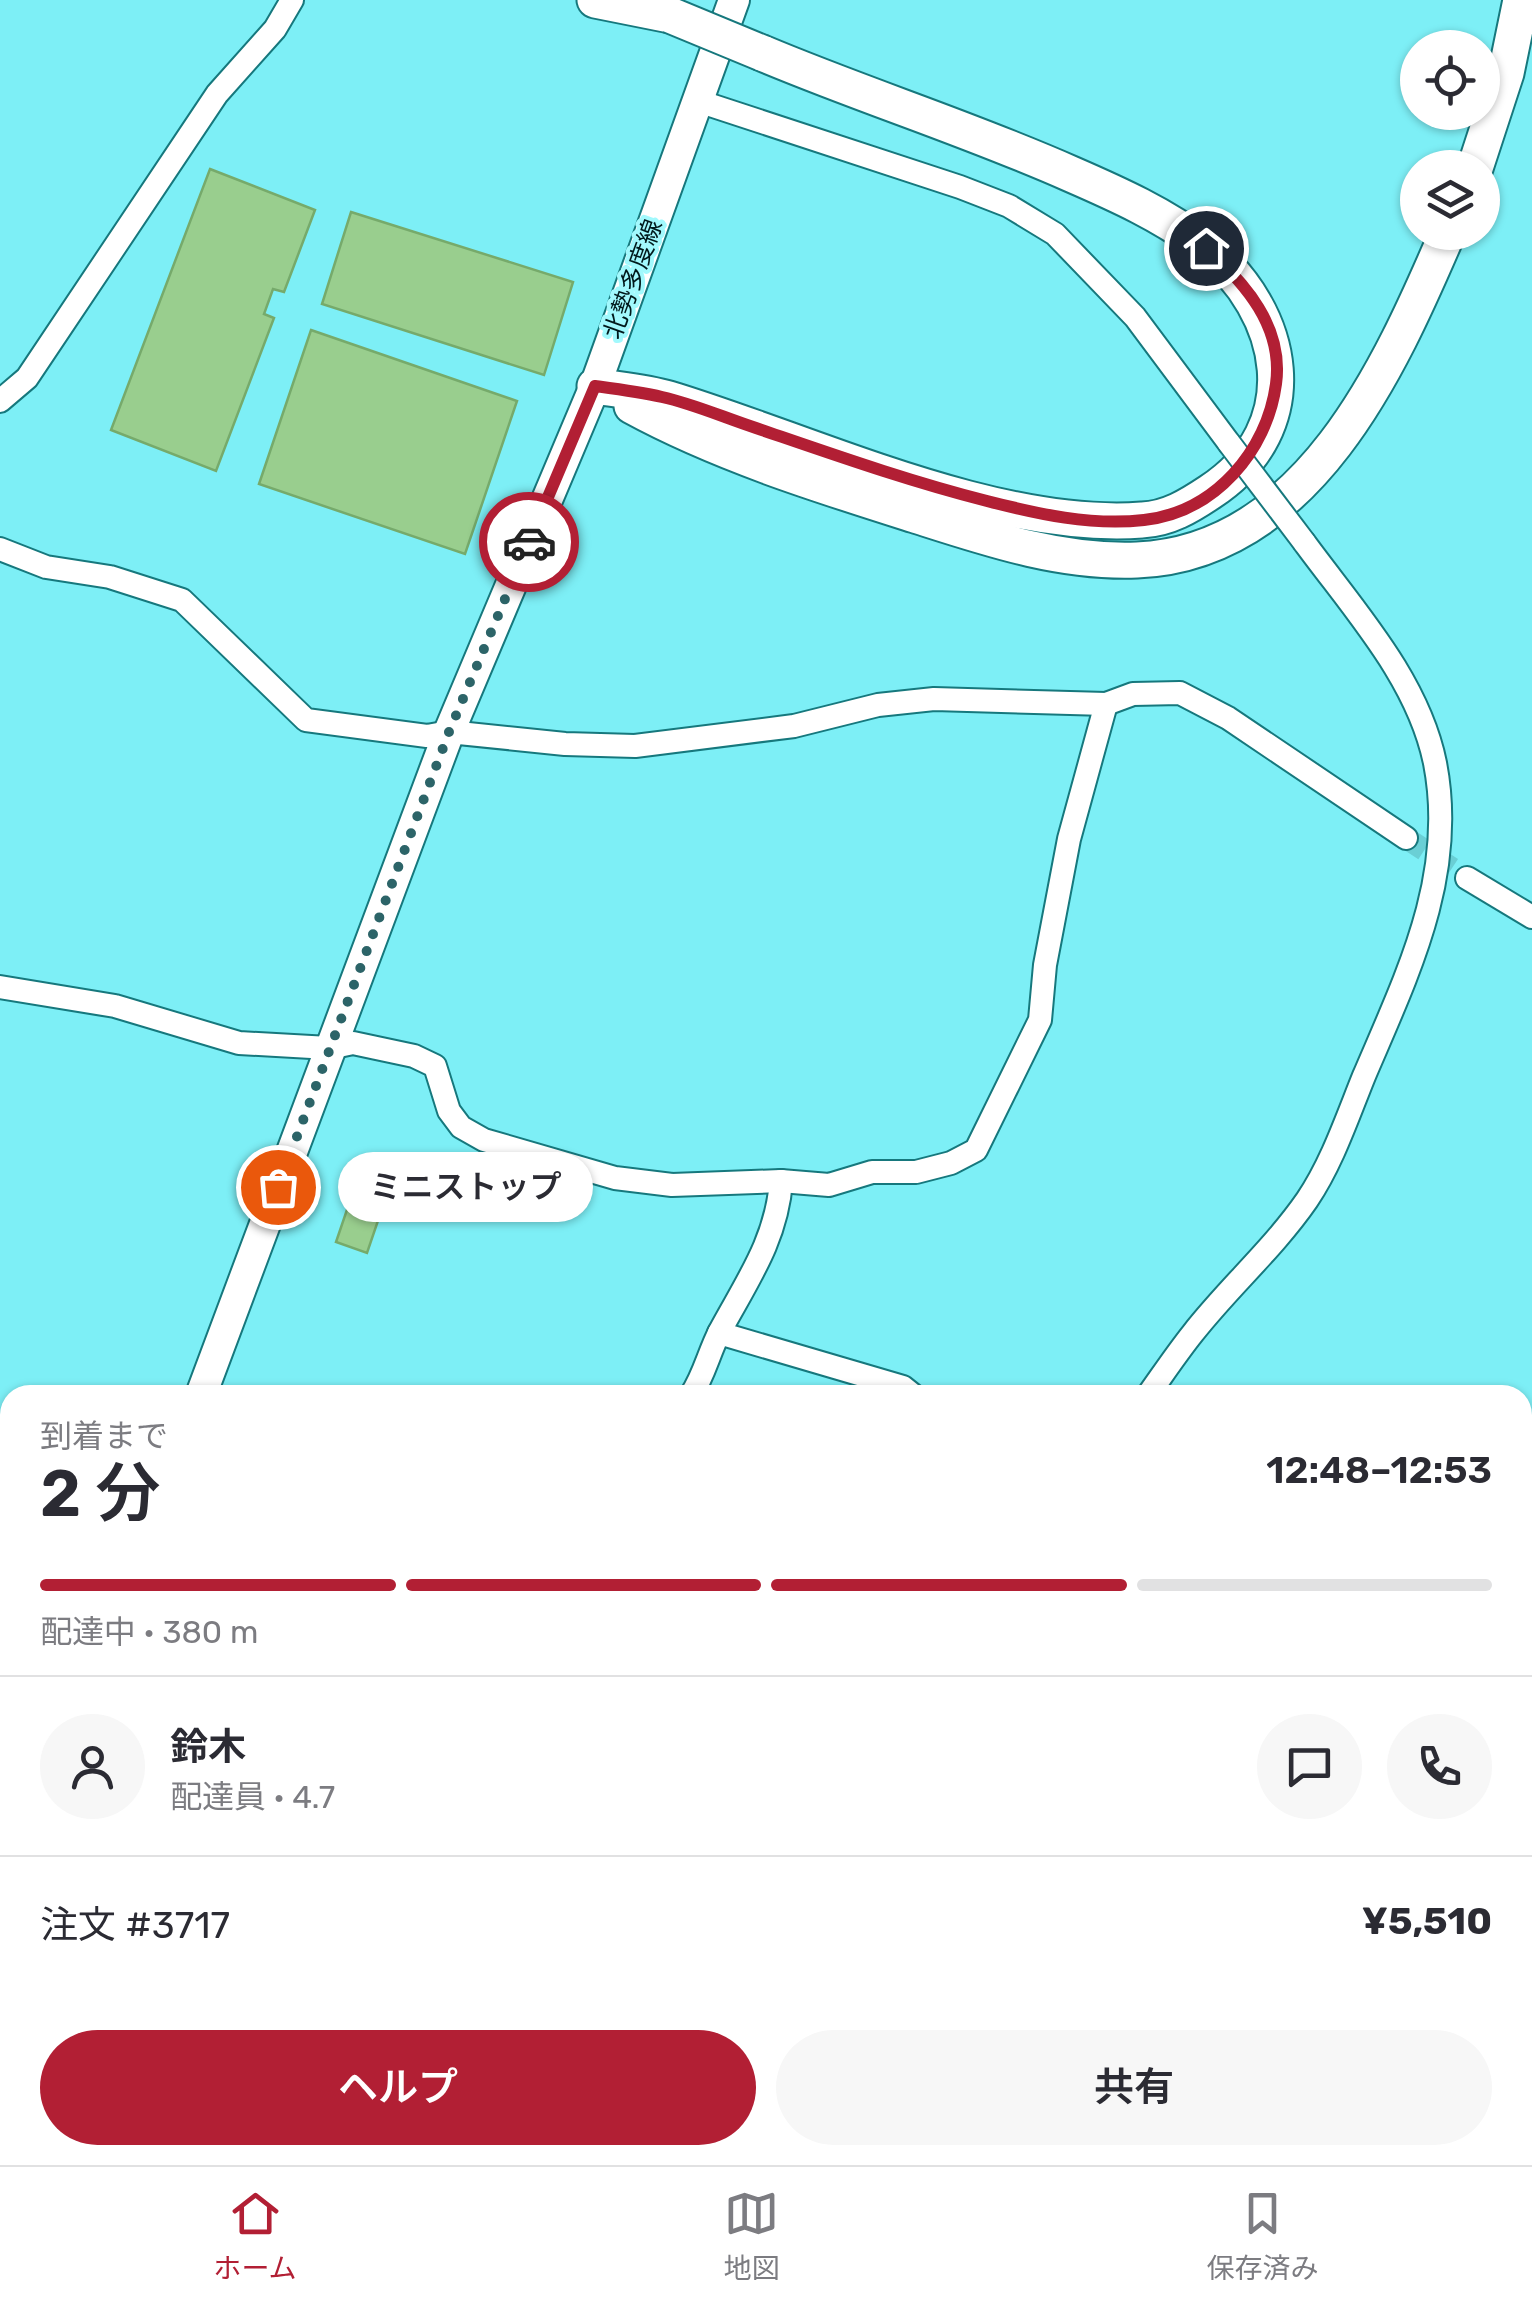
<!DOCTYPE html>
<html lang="ja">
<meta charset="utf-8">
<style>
:root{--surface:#fff;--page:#f7f7f7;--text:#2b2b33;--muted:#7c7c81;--line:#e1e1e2;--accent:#b21f34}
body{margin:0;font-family:Rubik,"Noto Sans JP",sans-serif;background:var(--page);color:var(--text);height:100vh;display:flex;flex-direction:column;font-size:38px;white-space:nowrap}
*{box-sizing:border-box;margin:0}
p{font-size:32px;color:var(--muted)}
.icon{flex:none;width:55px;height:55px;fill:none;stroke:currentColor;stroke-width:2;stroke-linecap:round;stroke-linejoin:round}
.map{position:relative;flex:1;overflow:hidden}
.details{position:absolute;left:0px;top:1385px;width:1532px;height:780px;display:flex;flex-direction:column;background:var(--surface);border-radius:30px 30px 0 0;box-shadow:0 2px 8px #0004}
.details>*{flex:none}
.buttons{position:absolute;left:1400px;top:30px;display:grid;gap:20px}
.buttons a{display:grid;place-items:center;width:100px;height:100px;border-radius:50%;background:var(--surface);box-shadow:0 2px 8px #0004;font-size:50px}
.pin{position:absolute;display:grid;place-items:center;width:85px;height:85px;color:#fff;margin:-42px;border:5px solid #fff;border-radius:50%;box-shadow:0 2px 10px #0007}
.courier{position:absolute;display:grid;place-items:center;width:100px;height:100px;margin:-50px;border:8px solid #b21f34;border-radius:50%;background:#fff;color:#222;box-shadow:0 2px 12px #0007}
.bubble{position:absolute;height:70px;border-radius:35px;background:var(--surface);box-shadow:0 2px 8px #0004;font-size:32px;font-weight:600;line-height:70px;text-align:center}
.headline em{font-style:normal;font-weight:600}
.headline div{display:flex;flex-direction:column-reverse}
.headline{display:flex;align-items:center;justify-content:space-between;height:170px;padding:0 40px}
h1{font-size:65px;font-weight:600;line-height:75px}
.bar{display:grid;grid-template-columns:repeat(4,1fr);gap:15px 10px;align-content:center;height:120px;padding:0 40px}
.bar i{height:12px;border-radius:8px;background:var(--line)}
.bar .on{background:var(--accent)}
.bar p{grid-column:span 4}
.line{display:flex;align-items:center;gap:25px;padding:0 40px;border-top:2px solid var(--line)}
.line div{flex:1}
.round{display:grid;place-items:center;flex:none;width:105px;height:105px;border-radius:52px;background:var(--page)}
.cta{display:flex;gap:20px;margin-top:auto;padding:20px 40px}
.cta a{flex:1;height:115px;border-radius:60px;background:var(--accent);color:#fff;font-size:40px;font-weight:600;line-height:115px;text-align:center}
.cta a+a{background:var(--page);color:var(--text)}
.tabs{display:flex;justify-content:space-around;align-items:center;height:140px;border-top:2px solid var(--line);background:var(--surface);font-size:28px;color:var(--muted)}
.tabs a{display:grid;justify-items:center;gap:5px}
.tabs .on{color:var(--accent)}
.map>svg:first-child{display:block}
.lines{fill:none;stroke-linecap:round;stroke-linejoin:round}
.river{stroke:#f39c9c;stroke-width:35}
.building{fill:#99ce8e;stroke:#76aa6b;stroke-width:2.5}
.minor-tunnel{stroke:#6acfd5;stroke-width:22;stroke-dasharray:22 11;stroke-linecap:butt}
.minor-casing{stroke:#16787d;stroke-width:26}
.major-casing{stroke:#16787d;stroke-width:34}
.highway-casing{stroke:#16787d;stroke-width:39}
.minor{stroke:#fff;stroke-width:22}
.major{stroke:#fff;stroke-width:30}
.highway{stroke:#fff;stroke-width:35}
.minor-bridge-casing{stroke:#16787d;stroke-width:26;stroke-linecap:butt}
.highway-bridge-casing{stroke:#16787d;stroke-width:39;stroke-linecap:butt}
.minor-bridge{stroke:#fff;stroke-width:22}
.highway-bridge{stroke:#fff;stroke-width:35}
.done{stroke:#2c6468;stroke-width:10;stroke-dasharray:0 18}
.route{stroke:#b21f34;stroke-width:12}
.labels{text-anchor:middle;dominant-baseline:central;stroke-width:8;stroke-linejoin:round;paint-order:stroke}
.street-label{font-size:25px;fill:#01191b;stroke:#a2f9fd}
</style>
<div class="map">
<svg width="1532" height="2165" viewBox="0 0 1532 2165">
<rect width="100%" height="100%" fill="#7deff6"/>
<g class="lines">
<!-- river -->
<g class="river">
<path d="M1522 1959 1532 1942"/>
<path d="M1464 2165 1466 2155"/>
</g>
</g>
<!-- building -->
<g class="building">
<path d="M210 169 315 210 284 292 273 289 264 314 274 318 216 471 111 430Z"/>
<path d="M351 212 573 282 544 375 322 304Z"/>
<path d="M311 330 517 401 465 554 259 484Z"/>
<path d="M353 1192 384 1203 367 1253 336 1242Z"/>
</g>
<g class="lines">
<!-- minor-tunnel -->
<path class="minor-tunnel" d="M1406 838 1467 878"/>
<!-- minor casing -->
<g class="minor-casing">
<g id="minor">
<path d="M698 101 960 187 1009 206 1055 234 1135 317 1229 443"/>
<path d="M0 401 27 378 217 94 275 29 292 0"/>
<path d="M0 549 46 567 110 577 182 600 306 720 427 736 449 732 565 744 635 746 794 726 878 705 934 699 1106 704 1133 694 1180 693 1228 718 1406 838"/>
<path d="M1467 878 1532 917"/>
<path d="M0 987 115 1006 239 1043 329 1048 353 1043 414 1056 435 1066 449 1111 461 1127 484 1140 615 1178 672 1185 781 1181 829 1185 872 1172H916L951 1163 976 1150 1040 1020 1045 965 1069 839 1106 704"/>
<path d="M719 1333 903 1387 913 1395"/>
<path d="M691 1395C704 1376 709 1352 720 1331 747 1281 777 1239 781 1181"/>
<path d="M1148 1395C1163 1374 1177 1353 1193 1333 1229 1287 1273 1249 1307 1200 1332 1163 1347 1118 1364 1076 1407 975 1457 876 1435 763 1418 679 1353 609 1304 542"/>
<path d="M1522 1822 1532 1808"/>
<path d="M0 1951 10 1945"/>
<path d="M731 2155 758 2165"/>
<path d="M1042 2155 1070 2165"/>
<path d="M864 2165 867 2155"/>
<path d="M1199 2165 1208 2155"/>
<path d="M1396 2165 1399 2155"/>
</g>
</g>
<!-- major casing -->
<g class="major-casing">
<g id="major">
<path d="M201 1395 449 732 595 386 734 0"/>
<path d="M0 2026 10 1989"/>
</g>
</g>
<!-- highway casing -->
<g class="highway-casing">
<g id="highway">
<path d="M595 0 670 15"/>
<path d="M1475 168 1506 73 1521 0"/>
<path d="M595 386C619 390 645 392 669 399 811 442 993 531 1142 520 1168 519 1189 506 1210 492 1309 427 1287 312 1204 246 1164 215 1117 194 1071 174 970 129 864 96 762 53"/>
<path d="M632 406C720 454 820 485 915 515 987 538 1060 563 1137 560 1308 553 1390 367 1448 232"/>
</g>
</g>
<!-- minor -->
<use href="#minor" class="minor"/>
<!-- major -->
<use href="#major" class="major"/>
<!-- highway -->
<use href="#highway" class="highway"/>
<!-- minor-bridge casing -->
<g class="minor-bridge-casing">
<path id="minor-bridge" d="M1229 443 1304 542"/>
</g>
<!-- highway-bridge casing -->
<g class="highway-bridge-casing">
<path id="highway-bridge" d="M670 15 762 53"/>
</g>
<!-- minor-bridge -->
<use href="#minor-bridge" class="minor-bridge"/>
<!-- highway-bridge -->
<use href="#highway-bridge" class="highway-bridge"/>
</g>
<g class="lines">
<!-- done -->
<path class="done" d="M278 1187 449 732 529 542"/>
<!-- route -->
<path class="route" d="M529 542 595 386C617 389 640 392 662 397 694 404 725 418 756 428 832 454 908 481 987 501 1038 514 1091 526 1144 520 1215 512 1267 451 1276 384 1284 327 1245 283 1206 248"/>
</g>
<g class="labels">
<!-- street labels -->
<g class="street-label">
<text transform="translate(633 279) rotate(-70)">北勢多度線</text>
</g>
</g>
</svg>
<div class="buttons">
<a><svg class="icon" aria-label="locate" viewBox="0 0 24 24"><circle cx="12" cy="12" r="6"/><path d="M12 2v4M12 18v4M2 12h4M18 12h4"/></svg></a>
<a><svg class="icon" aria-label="layers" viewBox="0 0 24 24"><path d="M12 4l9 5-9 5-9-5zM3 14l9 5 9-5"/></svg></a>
</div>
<div class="pin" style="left:278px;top:1187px;background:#ea580c"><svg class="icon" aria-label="bag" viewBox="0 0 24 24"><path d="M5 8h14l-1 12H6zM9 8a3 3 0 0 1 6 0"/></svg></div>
<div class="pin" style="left:1206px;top:248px;background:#1f2937"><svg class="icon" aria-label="home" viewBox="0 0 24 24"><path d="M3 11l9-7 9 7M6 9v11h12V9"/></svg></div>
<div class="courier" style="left:529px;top:542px"><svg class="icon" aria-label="car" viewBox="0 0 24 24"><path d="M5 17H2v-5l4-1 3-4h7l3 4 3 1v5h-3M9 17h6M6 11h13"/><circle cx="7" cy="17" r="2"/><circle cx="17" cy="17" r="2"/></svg></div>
<div class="bubble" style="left:338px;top:1152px;width:255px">ミニストップ</div>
<section class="details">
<div class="headline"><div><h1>2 分</h1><p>到着まで</p></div><em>12:48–12:53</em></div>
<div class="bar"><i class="on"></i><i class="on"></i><i class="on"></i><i></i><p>配達中 · 380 m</p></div>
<div class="line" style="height:180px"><a class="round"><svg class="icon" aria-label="person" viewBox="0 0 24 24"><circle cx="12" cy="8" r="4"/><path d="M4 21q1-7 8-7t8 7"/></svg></a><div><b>鈴木</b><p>配達員 · 4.7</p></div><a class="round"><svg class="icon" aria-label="chat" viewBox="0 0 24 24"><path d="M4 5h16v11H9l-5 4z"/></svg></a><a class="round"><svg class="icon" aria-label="phone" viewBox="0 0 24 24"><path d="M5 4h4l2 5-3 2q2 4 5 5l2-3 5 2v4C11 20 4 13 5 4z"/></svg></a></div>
<div class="line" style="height:130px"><div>注文 #3717</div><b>¥5,510</b></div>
<div class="cta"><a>ヘルプ</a><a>共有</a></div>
</section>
</div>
<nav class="tabs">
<a class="on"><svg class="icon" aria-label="home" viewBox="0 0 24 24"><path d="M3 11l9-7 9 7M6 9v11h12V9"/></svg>ホーム</a>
<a><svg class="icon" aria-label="map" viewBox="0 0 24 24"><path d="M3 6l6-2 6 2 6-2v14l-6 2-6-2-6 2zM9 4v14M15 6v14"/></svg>地図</a>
<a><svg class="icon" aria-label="saved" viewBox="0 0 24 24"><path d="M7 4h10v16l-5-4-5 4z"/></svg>保存済み</a>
</nav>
